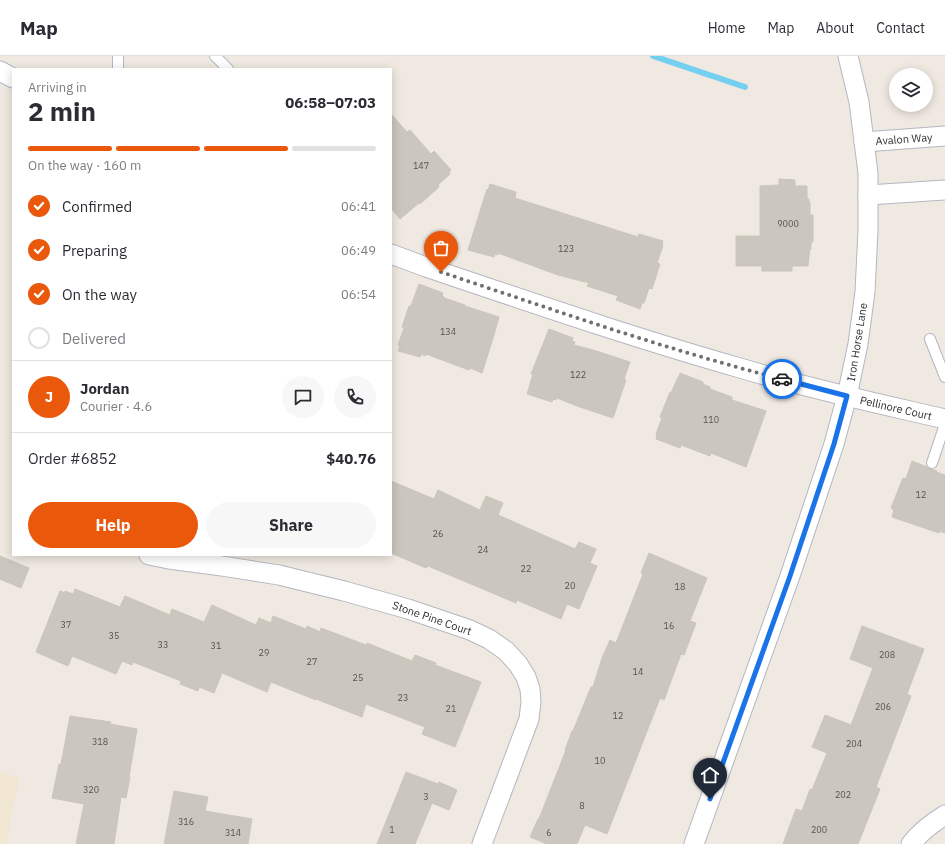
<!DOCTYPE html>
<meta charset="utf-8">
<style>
:root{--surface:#fff;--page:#f7f7f7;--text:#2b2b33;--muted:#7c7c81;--line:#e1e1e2;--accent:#ea580c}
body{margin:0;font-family:"IBM Plex Sans",sans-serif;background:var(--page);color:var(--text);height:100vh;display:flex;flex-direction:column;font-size:15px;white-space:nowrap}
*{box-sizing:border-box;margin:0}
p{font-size:13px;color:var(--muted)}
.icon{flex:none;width:22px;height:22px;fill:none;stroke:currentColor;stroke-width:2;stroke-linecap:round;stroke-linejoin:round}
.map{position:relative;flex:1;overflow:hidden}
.side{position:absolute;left:12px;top:12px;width:380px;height:488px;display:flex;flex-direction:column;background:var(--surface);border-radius:0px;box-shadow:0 2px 10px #0003}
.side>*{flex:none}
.fabs{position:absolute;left:889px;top:12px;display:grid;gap:8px}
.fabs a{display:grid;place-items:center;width:44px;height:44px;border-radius:50%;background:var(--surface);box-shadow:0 2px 10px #0003;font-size:20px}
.pin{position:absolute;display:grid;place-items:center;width:34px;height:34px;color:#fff;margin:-41px -17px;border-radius:50% 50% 50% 0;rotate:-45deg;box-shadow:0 0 4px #0007}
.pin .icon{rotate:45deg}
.courier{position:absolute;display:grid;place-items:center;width:40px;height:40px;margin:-20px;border:3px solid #1a73e8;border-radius:50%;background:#fff;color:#222;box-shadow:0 1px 5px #0007}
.head em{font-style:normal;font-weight:700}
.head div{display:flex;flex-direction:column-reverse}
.head{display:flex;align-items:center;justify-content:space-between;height:68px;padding:0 16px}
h1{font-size:26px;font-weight:700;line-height:30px}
.bar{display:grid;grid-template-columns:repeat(4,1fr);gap:6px 4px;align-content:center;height:48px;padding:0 16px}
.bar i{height:5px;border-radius:3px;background:var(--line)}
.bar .on{background:var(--accent)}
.bar p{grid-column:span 4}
.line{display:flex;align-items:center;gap:10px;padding:0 16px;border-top:1px solid var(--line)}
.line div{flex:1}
.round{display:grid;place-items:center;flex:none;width:42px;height:42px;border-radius:21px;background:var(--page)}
ol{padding:0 16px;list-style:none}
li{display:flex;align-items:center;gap:12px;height:44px}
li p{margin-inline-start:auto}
li .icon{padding:4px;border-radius:50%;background:var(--accent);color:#fff;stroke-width:4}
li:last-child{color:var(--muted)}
li i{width:22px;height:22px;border:2px solid var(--line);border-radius:50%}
.cta{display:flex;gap:8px;margin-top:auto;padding:8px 16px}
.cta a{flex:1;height:46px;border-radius:24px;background:var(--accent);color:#fff;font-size:16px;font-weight:700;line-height:46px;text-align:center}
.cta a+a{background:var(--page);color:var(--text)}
header{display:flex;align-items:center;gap:24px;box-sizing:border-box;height:56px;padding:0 20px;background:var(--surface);border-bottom:1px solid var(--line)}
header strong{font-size:19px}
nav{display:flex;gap:22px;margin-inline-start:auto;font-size:14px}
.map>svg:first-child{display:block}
.education{fill:#f0e6d1}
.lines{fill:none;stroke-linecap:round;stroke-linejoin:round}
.stream{stroke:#75cff0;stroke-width:6}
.building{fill:#cbc7bf;stroke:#cbc5ba}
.lane-casing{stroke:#b4b7c1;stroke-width:12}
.street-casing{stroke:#b4b7c1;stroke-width:21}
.lane{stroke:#fff;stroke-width:10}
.street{stroke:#fff;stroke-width:19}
.done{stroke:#726f6d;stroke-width:4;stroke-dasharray:0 7.2}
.route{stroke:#1a73e8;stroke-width:5}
.labels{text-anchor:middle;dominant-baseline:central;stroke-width:3.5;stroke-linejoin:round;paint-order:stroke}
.number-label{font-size:9px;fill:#555452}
.street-label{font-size:11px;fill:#2e2e2e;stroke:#fff}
</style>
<header>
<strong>Map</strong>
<nav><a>Home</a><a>Map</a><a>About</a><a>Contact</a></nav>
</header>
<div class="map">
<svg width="945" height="788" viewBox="0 0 945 788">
<rect width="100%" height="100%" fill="#efe9e1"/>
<!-- education -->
<path class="education" d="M0 717 19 721 6 788H0Z"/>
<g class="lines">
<!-- stream -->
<path class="stream" d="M653 0 745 31"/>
</g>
<!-- building -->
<g class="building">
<path d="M391 58 407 76 410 74 431 98 434 95 451 114 449 116 450 118 438 129 439 131 420 148 419 147 400 163 391 152Z"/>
<path d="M779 123 795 124V130H807V143H809V146H810V159H813V186H811V193H810L808 210H792V215H762V210H736V180H760V130L779 129Z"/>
<path d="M490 128 516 136 515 142 638 181 639 178 663 185 662 190H663L657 207 660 208 652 233 649 232 644 247H642L640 253 616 244 618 240 587 230 589 227 558 219 498 197V199L495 198 494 201 468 194 487 133 488 134Z"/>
<path d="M419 228 443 237 442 240 444 241V242L465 249V250L499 261 494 279 482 317 470 312 469 314 426 298 425 300 422 298 420 301 398 295 400 290 398 289 404 272 402 271 409 250H411Z"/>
<path d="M549 273 573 282 572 285 575 286 574 289 593 294 630 306 624 323 626 324 613 362 577 350 557 342 556 344 553 343 552 346 527 338 533 318H531Z"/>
<path d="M680 317 703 326V328L710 331V333L732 341V344L766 355 746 411 711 397 710 400 681 389 680 392 656 383 657 379 656 378 662 362 660 361 670 336 671 337 678 321H679Z"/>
<path d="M912 405 927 411 930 413 937 415 936 416 945 419V477L939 475V477L892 461 894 454 891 452 903 422 906 423Z"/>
<path d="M391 425 434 443 438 434 480 454 486 440 503 447 498 459 575 493 579 486 596 493 590 507 597 510 579 553 567 548 561 563 517 544 516 547 428 510 426 512 391 497Z"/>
<path d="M649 497 707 522 690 565 696 567 684 599 681 598 664 644 660 642 607 778 585 769 577 788H547L530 781 538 763H539L566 694H565L572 675H573L591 631H593L602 602 610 584 616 587 643 518 641 517Z"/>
<path d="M0 500 29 512 21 532 0 523Z"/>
<path d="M75 533 120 551 125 540 170 559 172 553 204 566 212 549 256 569 259 562 271 567 273 560 306 573 307 570 320 576 321 572 366 589 367 587 412 605 415 599 436 607 435 609 481 626 455 691 422 678 425 671 366 648 362 661 316 643V644L271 626 267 636 222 617 214 637 199 631 198 635 180 628 181 625 133 606 132 609 122 605 116 618 72 600 68 610 36 596 60 535 65 537V535L73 538Z"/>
<path d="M862 570 924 593 907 638 911 640 876 731 880 733 858 788H783L796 753 802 755 810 733 812 734 827 697 812 691 825 659 851 669 873 612 850 603Z"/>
<path d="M70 660 111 666 110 668 137 673 129 721H130L126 742 121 741 114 788H76L84 748 52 742 59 708H61Z"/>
<path d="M406 716 438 728 439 726 457 734 449 754 432 747 415 788H377Z"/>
<path d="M174 735 208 741 205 755 252 763 248 788H164Z"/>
</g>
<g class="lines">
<!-- lane casing -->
<g class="lane-casing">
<g id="lane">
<path d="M215 0 228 13"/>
<path d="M118 13V0"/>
<path d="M930 283 945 321"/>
<path d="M932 407 945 368"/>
</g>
</g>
<!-- street casing -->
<g class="street-casing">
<g id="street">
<path d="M0 15 13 22"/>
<path d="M864 86 945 80"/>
<path d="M868 139 945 134"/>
<path d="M391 198 426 211C530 246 634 282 740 312 807 332 876 347 945 363"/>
<path d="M149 499 169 503 222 510 279 519 344 535 408 553 470 574 489 583 506 595 518 608 526 621 530 633 531 646 529 663 482 788"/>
<path d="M694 788 790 520 834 388 847 340 858 288 865 236 868 174V117L859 46 848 0"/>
<path d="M911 788C921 775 932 767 945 759"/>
</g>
</g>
<!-- lane -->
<use href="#lane" class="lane"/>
<!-- street -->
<use href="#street" class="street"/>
</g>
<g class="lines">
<!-- done -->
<path class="done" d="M441 216C554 254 667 294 782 323"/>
<!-- route -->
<path class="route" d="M710 743 790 520 834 388 847 340 782 323"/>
</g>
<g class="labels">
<!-- number labels -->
<g class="number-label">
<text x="421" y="109">147</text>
<text x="788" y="167">9000</text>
<text x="566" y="192">123</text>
<text x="448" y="275">134</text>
<text x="578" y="318">122</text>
<text x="711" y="363">110</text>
<text x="921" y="438">12</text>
<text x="438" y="477">26</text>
<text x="483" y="493">24</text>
<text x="526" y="512">22</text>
<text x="570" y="529">20</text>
<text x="680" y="530">18</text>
<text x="66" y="568">37</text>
<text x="669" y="569">16</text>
<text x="114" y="579">35</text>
<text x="163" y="588">33</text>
<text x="216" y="589">31</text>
<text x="264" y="596">29</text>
<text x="887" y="598">208</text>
<text x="312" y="605">27</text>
<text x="638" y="615">14</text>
<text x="358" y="621">25</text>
<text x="403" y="641">23</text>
<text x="883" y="650">206</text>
<text x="451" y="652">21</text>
<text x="618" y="659">12</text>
<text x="100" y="685">318</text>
<text x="854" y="687">204</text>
<text x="600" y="704">10</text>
<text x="91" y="733">320</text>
<text x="843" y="738">202</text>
<text x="426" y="740">3</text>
<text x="582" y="749">8</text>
<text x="186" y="765">316</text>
<text x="392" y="773">1</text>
<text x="819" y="773">200</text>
<text x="233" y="776">314</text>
<text x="549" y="776">6</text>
</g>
<!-- street labels -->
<g class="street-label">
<text transform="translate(904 83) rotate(-4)">Avalon Way</text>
<text transform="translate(857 286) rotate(-81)">Iron Horse Lane</text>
<text transform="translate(896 352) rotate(13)">Pellinore Court</text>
<text transform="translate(432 562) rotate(19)">Stone Pine Court</text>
</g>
</g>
</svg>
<div class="fabs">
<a><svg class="icon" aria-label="layers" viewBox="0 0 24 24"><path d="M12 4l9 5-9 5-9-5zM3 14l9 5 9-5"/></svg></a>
</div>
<div class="pin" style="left:441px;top:216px;background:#ea580c"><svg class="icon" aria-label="bag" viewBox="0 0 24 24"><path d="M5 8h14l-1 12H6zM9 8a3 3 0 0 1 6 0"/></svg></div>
<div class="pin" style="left:710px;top:743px;background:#1f2937"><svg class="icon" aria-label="home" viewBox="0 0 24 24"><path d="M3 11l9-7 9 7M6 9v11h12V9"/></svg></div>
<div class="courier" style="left:782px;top:323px"><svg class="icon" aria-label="car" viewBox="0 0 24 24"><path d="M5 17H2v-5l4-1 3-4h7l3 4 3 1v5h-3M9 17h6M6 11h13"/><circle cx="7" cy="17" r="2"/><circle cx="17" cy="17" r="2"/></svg></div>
<section class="side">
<div class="head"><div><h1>2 min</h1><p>Arriving in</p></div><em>06:58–07:03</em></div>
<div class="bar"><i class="on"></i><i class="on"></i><i class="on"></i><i></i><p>On the way · 160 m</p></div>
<ol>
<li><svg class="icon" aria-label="check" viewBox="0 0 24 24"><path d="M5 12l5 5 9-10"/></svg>Confirmed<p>06:41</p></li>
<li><svg class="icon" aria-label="check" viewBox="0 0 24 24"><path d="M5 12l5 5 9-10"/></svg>Preparing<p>06:49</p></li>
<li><svg class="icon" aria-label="check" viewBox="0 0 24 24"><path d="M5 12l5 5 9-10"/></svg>On the way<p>06:54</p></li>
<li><i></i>Delivered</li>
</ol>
<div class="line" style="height:72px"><b class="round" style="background:var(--accent);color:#fff">J</b><div><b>Jordan</b><p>Courier · 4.6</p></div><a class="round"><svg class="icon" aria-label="chat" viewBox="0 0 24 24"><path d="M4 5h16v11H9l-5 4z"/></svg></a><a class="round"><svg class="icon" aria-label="phone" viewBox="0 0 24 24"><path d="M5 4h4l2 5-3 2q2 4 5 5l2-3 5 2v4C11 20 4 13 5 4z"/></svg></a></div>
<div class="line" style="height:52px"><div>Order #6852</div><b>$40.76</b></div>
<div class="cta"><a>Help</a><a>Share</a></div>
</section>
</div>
